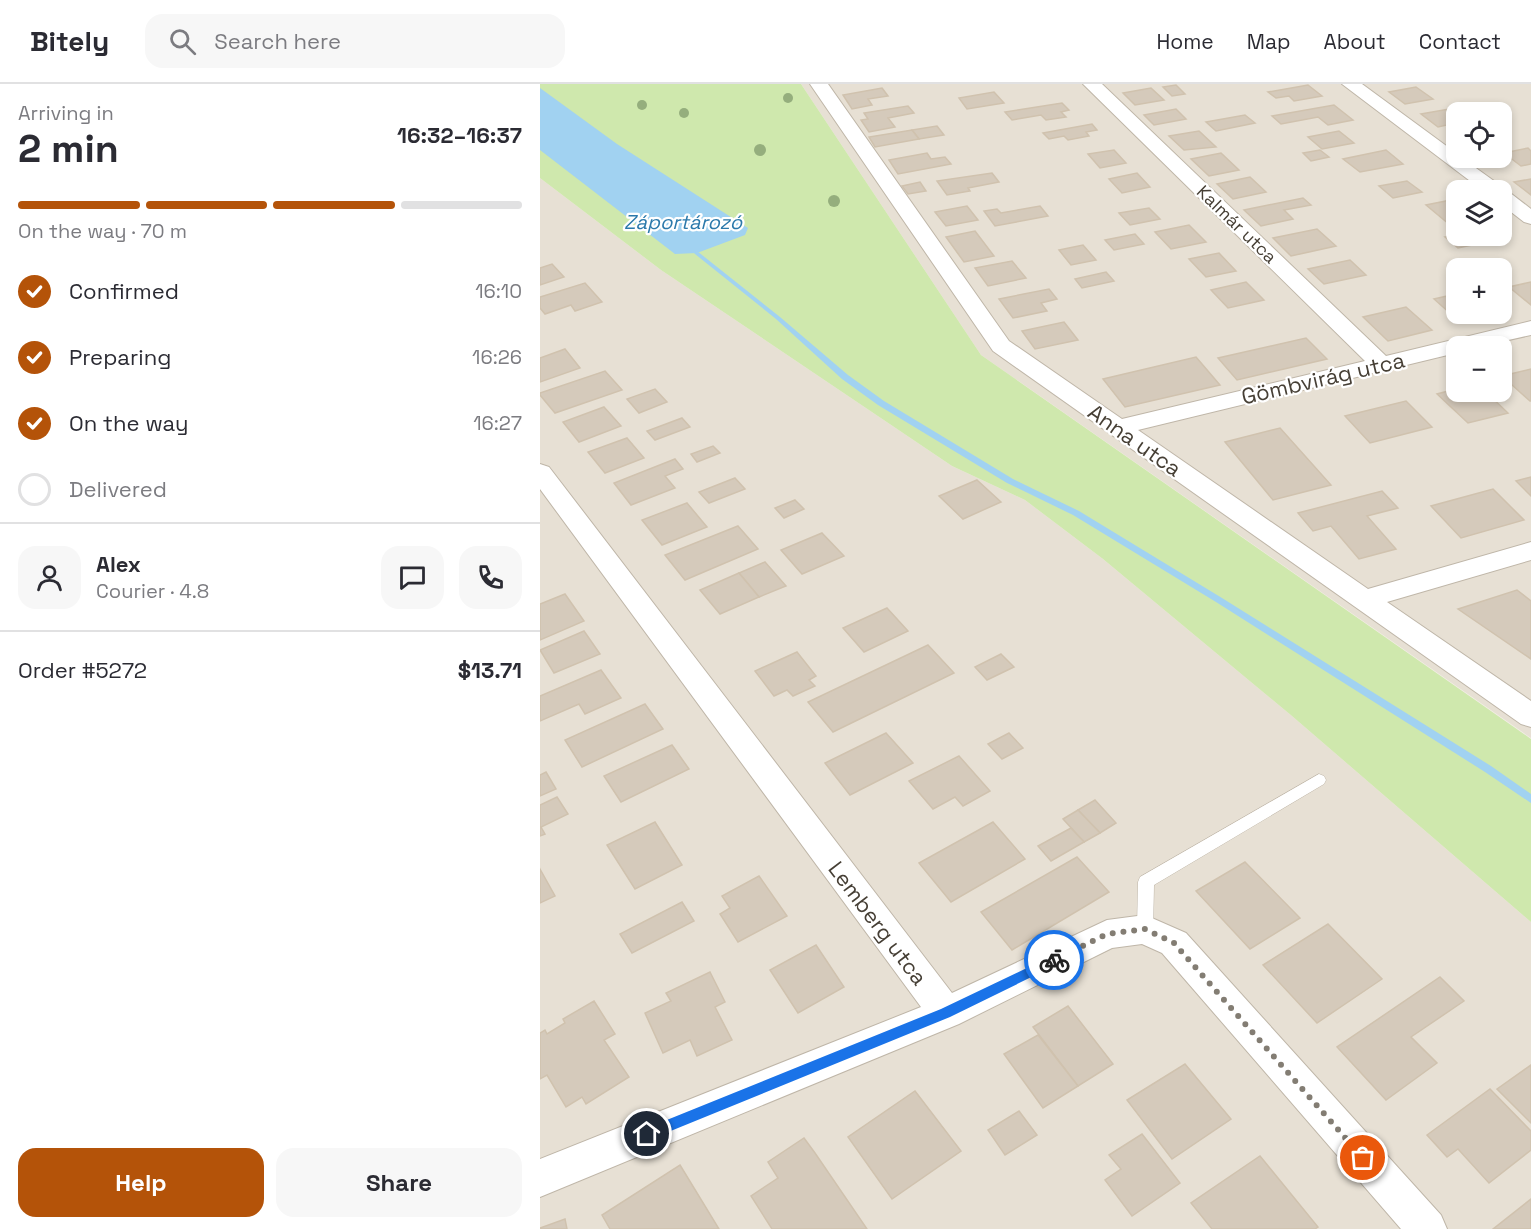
<!DOCTYPE html>
<meta charset="utf-8">
<style>
:root{--surface:#fff;--page:#f7f7f7;--text:#2b2b33;--muted:#7c7c81;--line:#e1e1e2;--accent:#b45309}
body{margin:0;font-family:"Space Grotesk",sans-serif;background:var(--page);color:var(--text);height:100vh;display:flex;flex-direction:column;font-size:22px;white-space:nowrap}
*{box-sizing:border-box;margin:0}
p{font-size:20px;color:var(--muted)}
.icon{flex:none;width:33px;height:33px;fill:none;stroke:currentColor;stroke-width:2;stroke-linecap:round;stroke-linejoin:round}
.map{position:relative;flex:1;overflow:hidden}
.details{display:flex;flex-direction:column;background:var(--surface);width:540px}
.details>*{flex:none}
.buttons{position:absolute;left:906px;top:18px;display:grid;gap:12px}
.buttons a{display:grid;place-items:center;width:66px;height:66px;border-radius:12px;background:var(--surface);box-shadow:0 3px 9px #0003;font-size:30px}
.pin{position:absolute;display:grid;place-items:center;width:51px;height:51px;color:#fff;margin:-26px;border:3px solid #fff;border-radius:50%;box-shadow:0 2px 6px #0007}
.courier{position:absolute;display:grid;place-items:center;width:60px;height:60px;margin:-30px;border:4px solid #1a73e8;border-radius:50%;background:#fff;color:#222;box-shadow:0 2px 8px #0007}
.head em{font-style:normal;font-weight:700}
.head div{display:flex;flex-direction:column-reverse}
.head{display:flex;align-items:center;justify-content:space-between;height:102px;padding:0 18px}
h1{font-size:39px;font-weight:700;line-height:45px}
.bar{display:grid;grid-template-columns:repeat(4,1fr);gap:9px 6px;align-content:center;height:72px;padding:0 18px}
.bar i{height:8px;border-radius:4px;background:var(--line)}
.bar .selected{background:var(--accent)}
.bar p{grid-column:span 4}
.line{display:flex;align-items:center;gap:15px;padding:0 18px;border-top:2px solid var(--line)}
.line div{flex:1}
.round{display:grid;place-items:center;flex:none;width:63px;height:63px;border-radius:18px;background:var(--page)}
ol{padding:0 18px;list-style:none}
li{display:flex;align-items:center;gap:18px;height:66px}
li p{margin-inline-start:auto}
li .icon{padding:6px;border-radius:50%;background:var(--accent);color:#fff;stroke-width:4}
li:last-child{color:var(--muted)}
li i{width:33px;height:33px;border:3px solid var(--line);border-radius:50%}
.action{display:flex;gap:12px;margin-top:auto;padding:12px 18px}
.action a{flex:1;height:69px;border-radius:18px;background:var(--accent);color:#fff;font-size:24px;font-weight:700;line-height:69px;text-align:center}
.action a+a{background:var(--page);color:var(--text)}
header{display:flex;align-items:center;gap:36px;box-sizing:border-box;height:84px;padding:0 30px;background:var(--surface);border-bottom:2px solid var(--line)}
header strong{font-size:28px}
nav{display:flex;gap:33px;margin-inline-start:auto;font-size:21px}
.search{width:420px;height:54px;background:var(--page);display:flex;align-items:center;gap:15px;box-sizing:border-box;padding:0 21px;border-radius:18px;color:var(--muted);font-size:22px}
main{display:flex;flex:1;min-height:0}
.map>svg:first-child{display:block}
.residential{fill:#e7e0d4;fill-rule:evenodd}
.green{fill:#cfe8ad}
.water{fill:#a1d2f1}
.lines{fill:none;stroke-linecap:round;stroke-linejoin:round}
.stream{fill:#a1d2f1;fill-rule:evenodd}
.building{fill:#d5cabb;stroke:#d0c2ae;stroke-width:1.5}
.lane-casing{stroke:#bfb6a8;stroke-width:1}
.street-casing{stroke:#bfb6a8;stroke-width:2}
.lane{fill:#fff;fill-rule:evenodd}
.street{fill:#fff;fill-rule:evenodd}
.tree{fill:#95ae7d}
.route{fill:#1a73e8}
.done{stroke:#837d73;stroke-width:6;stroke-dasharray:0 10.8}
.labels{text-anchor:middle;dominant-baseline:central;stroke-width:4.5;stroke-linejoin:round;paint-order:stroke}
.far-street-label{font-size:18px;fill:#463f35;stroke:#fff}
.far-water-label{font-size:20px;font-style:italic;fill:#2b79ab;stroke:#fff}
.street-label{font-size:22px;fill:#463f35;stroke:#fff}
</style>
<header>
<strong>Bitely</strong>
<div class="search"><svg class="icon" aria-label="search" viewBox="0 0 24 24"><circle cx="10" cy="10" r="6"/><path d="M15 15l6 6"/></svg>Search here</div>
<nav><a>Home</a><a>Map</a><a>About</a><a>Contact</a></nav>
</header>
<main>
<section class="details">
<div class="head"><div><h1>2 min</h1><p>Arriving in</p></div><em>16:32–16:37</em></div>
<div class="bar"><i class="selected"></i><i class="selected"></i><i class="selected"></i><i></i><p>On the way · 70 m</p></div>
<ol>
<li><svg class="icon" aria-label="check" viewBox="0 0 24 24"><path d="M5 12l5 5 9-10"/></svg>Confirmed<p>16:10</p></li>
<li><svg class="icon" aria-label="check" viewBox="0 0 24 24"><path d="M5 12l5 5 9-10"/></svg>Preparing<p>16:26</p></li>
<li><svg class="icon" aria-label="check" viewBox="0 0 24 24"><path d="M5 12l5 5 9-10"/></svg>On the way<p>16:27</p></li>
<li><i></i>Delivered</li>
</ol>
<div class="line" style="height:108px"><a class="round"><svg class="icon" aria-label="person" viewBox="0 0 24 24"><circle cx="12" cy="8" r="4"/><path d="M4 21q1-7 8-7t8 7"/></svg></a><div><b>Alex</b><p>Courier · 4.8</p></div><a class="round"><svg class="icon" aria-label="chat" viewBox="0 0 24 24"><path d="M4 5h16v11H9l-5 4z"/></svg></a><a class="round"><svg class="icon" aria-label="phone" viewBox="0 0 24 24"><path d="M5 4h4l2 5-3 2q2 4 5 5l2-3 5 2v4C11 20 4 13 5 4z"/></svg></a></div>
<div class="line" style="height:78px"><div>Order #5272</div><b>$13.71</b></div>
<div class="action"><a>Help</a><a>Share</a></div>
</section>
<div class="map">
<svg width="991" height="1145" viewBox="0 0 991 1145">
<rect width="100%" height="100%" fill="#f3efe6"/>
<!-- residential -->
<g class="residential">
<path d="M261 0H991V654L441 271ZM916 28H962V74H916ZM916 106H962V152H916ZM916 184H962V230H916ZM916 262H962V308H916Z"/>
<path d="M0 94 121 186 412 382 485 416 563 475 752 632 991 838V1145H0Z"/>
</g>
<!-- green -->
<path class="green" d="M0 0H261L441 271 991 655V838L752 632 563 475 485 416 412 382 121 186 0 94Z"/>
<!-- water -->
<path class="water" d="M0 4 77 60 208 144 205 151 157 169 135 170 0 66Z"/>
<g class="lines">
<!-- stream -->
<path class="stream" d="M157 167 240 233 308 291 344 317 473 395 539 427 682 514 951 682 991 710V719L945 688 676 518 533 431 467 399 338 321 302 295 236 235 155 170 154 169Z"/>
</g>
<!-- building -->
<g class="building">
<path d="M636 1 645 10 632 12 623 3Z"/>
<path d="M768 1 782 12 754 17 749 12 736 14 728 8Z"/>
<path d="M876 3 893 15 865 20 849 8Z"/>
<path d="M342 4 348 12 328 15 332 21 312 25 303 11Z"/>
<path d="M611 4 624 16 595 21 583 9Z"/>
<path d="M454 8 464 19 427 25 419 14Z"/>
<path d="M522 19 529 26 521 28 526 33 506 36 501 31 472 36 465 28Z"/>
<path d="M794 21 813 36 788 41 778 33 741 40 732 32Z"/>
<path d="M368 22 374 29 348 34 355 43 329 48 321 36 328 35 324 29Z"/>
<path d="M915 24 921 28H916V39L898 43 881 30Z"/>
<path d="M636 25 646 35 614 41 604 31Z"/>
<path d="M705 31 715 39 676 47 666 38Z"/>
<path d="M552 40 557 46 546 48 549 52 528 56 524 52 509 55 503 49Z"/>
<path d="M397 42 404 51 379 55 372 46Z"/>
<path d="M372 46 379 55 335 63 329 53Z"/>
<path d="M659 47 676 63 644 66 629 52Z"/>
<path d="M799 47 814 59 782 65 768 53Z"/>
<path d="M988 64 991 67V80L981 82 964 69Z"/>
<path d="M574 66 586 79 560 84 548 70Z"/>
<path d="M780 66 789 73 771 77 763 69Z"/>
<path d="M846 66 863 80 820 88 803 75Z"/>
<path d="M387 69 391 75 405 73 411 80 358 90 349 76Z"/>
<path d="M681 69 699 86 669 92 651 75Z"/>
<path d="M452 89 459 98 428 104 430 107 407 111 397 97Z"/>
<path d="M597 89 610 103 582 109 569 95Z"/>
<path d="M710 93 726 108 693 115 677 100Z"/>
<path d="M991 95V111L974 98Z"/>
<path d="M867 97 882 108 853 114 839 102Z"/>
<path d="M380 98 386 107 368 110 362 102Z"/>
<path d="M763 114 771 121 744 126 753 135 721 142 704 126Z"/>
<path d="M916 115V140L910 141 886 121Z"/>
<path d="M427 122 438 136 406 142 395 128Z"/>
<path d="M500 122 508 132 455 142 444 127 457 125 461 129Z"/>
<path d="M609 124 620 135 590 141 579 129Z"/>
<path d="M649 141 666 158 631 165 615 148Z"/>
<path d="M777 145 796 162 751 172 733 154Z"/>
<path d="M962 146 970 153 918 164 905 153 916 151 962 152Z"/>
<path d="M435 147 454 172 424 178 406 153Z"/>
<path d="M595 150 604 160 574 166 565 156Z"/>
<path d="M543 161 556 176 531 181 519 166Z"/>
<path d="M679 169 696 187 666 193 649 175Z"/>
<path d="M810 176 826 191 784 200 768 185Z"/>
<path d="M472 177 486 194 448 202 435 184Z"/>
<path d="M12 180 24 193 0 201V184Z"/>
<path d="M566 188 574 197 542 204 535 195Z"/>
<path d="M706 198 724 216 688 224 671 206Z"/>
<path d="M991 198V221L969 203Z"/>
<path d="M45 199 62 218 35 227 31 221 5 230 0 224V213Z"/>
<path d="M509 205 517 215 501 219 507 227 473 234 459 215Z"/>
<path d="M916 210V230H959L921 239 894 215Z"/>
<path d="M866 223 892 246 848 257 823 233Z"/>
<path d="M524 238 538 256 495 265 482 247Z"/>
<path d="M766 254 787 275 697 296 678 274Z"/>
<path d="M25 265 40 284 0 298V274Z"/>
<path d="M656 273 680 301 585 323 563 295Z"/>
<path d="M991 285V317H990L962 292Z"/>
<path d="M65 287 82 306 15 329 0 311V309Z"/>
<path d="M115 305 127 318 99 329 87 315Z"/>
<path d="M916 305V308H946L968 329 928 339 897 310Z"/>
<path d="M866 317 892 343 830 359 805 332Z"/>
<path d="M64 323 81 342 39 358 23 338Z"/>
<path d="M142 334 150 343 115 356 107 347Z"/>
<path d="M740 344 791 401 733 416 685 358Z"/>
<path d="M87 354 104 374 65 389 48 368Z"/>
<path d="M173 362 180 369 157 378 151 370Z"/>
<path d="M135 375 143 385 125 392 135 404 91 421 74 399Z"/>
<path d="M991 393V412L976 397Z"/>
<path d="M195 394 205 405 169 419 159 408Z"/>
<path d="M437 396 461 418 423 435 399 412Z"/>
<path d="M953 405 984 436 921 454 891 422Z"/>
<path d="M842 407 858 424 827 432 856 465 819 475 791 442 773 447 758 429Z"/>
<path d="M255 416 264 425 244 434 235 424Z"/>
<path d="M147 419 167 443 122 461 102 436Z"/>
<path d="M198 442 218 465 145 496 125 471Z"/>
<path d="M282 449 304 472 262 490 241 466Z"/>
<path d="M225 478 246 502 219 513 199 489Z"/>
<path d="M199 489 219 513 180 530 160 506Z"/>
<path d="M977 506 991 517V575L918 525Z"/>
<path d="M25 510 44 537 0 556V520Z"/>
<path d="M347 524 368 547 324 568 303 544Z"/>
<path d="M44 547 60 570 14 589 0 566Z"/>
<path d="M388 561 414 589 293 648 268 618Z"/>
<path d="M257 568 276 592 269 596 275 602 253 612 247 606 234 612 215 587Z"/>
<path d="M461 570 474 583 447 596 435 583Z"/>
<path d="M61 586 81 614 45 630 39 620 0 637V612Z"/>
<path d="M105 620 123 645 42 683 25 656Z"/>
<path d="M346 649 373 679 310 711 285 679Z"/>
<path d="M469 649 483 664 462 675 448 660Z"/>
<path d="M132 661 149 685 81 718 64 692Z"/>
<path d="M419 672 450 707 423 722 415 713 393 725 369 697Z"/>
<path d="M6 688 16 705 0 712V691Z"/>
<path d="M17 713 28 730 1 743 5 750 0 752V721Z"/>
<path d="M555 716 576 739 560 749 538 726Z"/>
<path d="M538 726 560 749 544 758 523 735Z"/>
<path d="M115 738 142 781 95 805 67 761Z"/>
<path d="M453 738 485 775 411 818 379 779Z"/>
<path d="M531 744 544 758 511 777 498 762Z"/>
<path d="M537 773 569 808 472 866 441 828Z"/>
<path d="M705 778 760 834 710 865 656 807Z"/>
<path d="M0 785 15 812 0 819Z"/>
<path d="M219 792 247 832 198 858 180 830 190 824 182 812Z"/>
<path d="M142 818 154 837 92 869 80 850Z"/>
<path d="M788 840 842 895 777 939 723 881Z"/>
<path d="M276 861 304 903 258 929 230 886Z"/>
<path d="M170 888 185 918 175 923 192 956 157 972 150 956 123 969 105 929 131 917 126 909Z"/>
<path d="M900 893 924 917 871 953 897 979 846 1016 797 963Z"/>
<path d="M54 917 75 950 64 956 89 993 46 1020 42 1013 26 1023 7 991 0 995V949L5 946 7 950 25 939 23 935Z"/>
<path d="M528 922 573 980 538 1002 493 943Z"/>
<path d="M498 951 538 1002 503 1024 464 970Z"/>
<path d="M645 980 691 1035 632 1075 587 1016Z"/>
<path d="M991 981V1039L957 1005Z"/>
<path d="M950 1005 991 1047V1066L949 1099 918 1065 907 1073 887 1051Z"/>
<path d="M375 1007 421 1067 352 1115 308 1053Z"/>
<path d="M479 1027 497 1051 465 1071 448 1046Z"/>
<path d="M602 1050 640 1099 592 1132 565 1096 581 1085 569 1071Z"/>
<path d="M264 1054 275 1069 327 1145H232L211 1112 238 1094 228 1078Z"/>
<path d="M720 1072 778 1143 775 1145H672L651 1119Z"/>
<path d="M140 1081 179 1145H70L62 1131Z"/>
<path d="M991 1115V1145H953Z"/>
<path d="M25 1135 27 1145H0V1144Z"/>
</g>
<g class="lines">
<!-- lane casing -->
<g class="lane-casing">
<path id="lane" d="M779 690 784 692 786 696 784 700 614 801 613 845 611 850 605 852 599 850 597 845 598 798 600 793Z"/>
</g>
<!-- street casing -->
<g class="street-casing">
<g id="street">
<path d="M270 0H288L469 257 582 335 825 277 543 0H562L846 272 991 237V251L942 262H916V269L598 346 828 505 991 458V476L847 518 991 617V643L981 640 453 267Z"/>
<path d="M802 0H822L916 69V74H922L961 102 963 107 969 108 991 125V140L984 138 962 121V106H942Z"/>
<path d="M0 380 9 383 412 909 567 836 605 831 646 849 901 1131 907 1145H861L622 869 602 860 572 864 419 940 0 1113V1075L381 923 0 405Z"/>
</g>
</g>
<!-- lane -->
<use href="#lane" class="lane"/>
<!-- street -->
<use href="#street" class="street"/>
</g>
<!-- trees -->
<g class="tree">
<circle cx="248" cy="14" r="5"/>
<circle cx="102" cy="21" r="5"/>
<circle cx="144" cy="29" r="5"/>
<circle cx="220" cy="66" r="6"/>
<circle cx="294" cy="117" r="6"/>
</g>
<!-- route -->
<path class="route" d="M514 871 520 876 518 880 410 933 111 1055H102L100 1050 102 1046 401 925Z"/>
<g class="lines">
<!-- done -->
<path class="done" d="M514 876 567 850 605 845 634 859 823 1074"/>
</g>
<g class="labels">
<!-- far-street labels -->
<g class="far-street-label">
<text transform="translate(697 140) rotate(44)">Kalmár utca</text>
</g>
<!-- far-water labels -->
<g class="far-water-label">
<text x="143" y="138">Záportározó</text>
</g>
<!-- street labels -->
<g class="street-label">
<text transform="translate(783 294) rotate(-13)">Gömbvirág utca</text>
<text transform="translate(595 356) rotate(35)">Anna utca</text>
<text transform="translate(338 839) rotate(53)">Lemberg utca</text>
</g>
</g>
</svg>
<div class="buttons">
<a><svg class="icon" aria-label="locate" viewBox="0 0 24 24"><circle cx="12" cy="12" r="6"/><path d="M12 2v4M12 18v4M2 12h4M18 12h4"/></svg></a>
<a><svg class="icon" aria-label="layers" viewBox="0 0 24 24"><path d="M12 4l9 5-9 5-9-5zM3 14l9 5 9-5"/></svg></a>
<a>+</a>
<a>−</a>
</div>
<div class="pin" style="left:823px;top:1074px;background:#ea580c"><svg class="icon" aria-label="bag" viewBox="0 0 24 24"><path d="M5 8h14l-1 12H6zM9 8a3 3 0 0 1 6 0"/></svg></div>
<div class="pin" style="left:107px;top:1050px;background:#1f2937"><svg class="icon" aria-label="home" viewBox="0 0 24 24"><path d="M3 11l9-7 9 7M6 9v11h12V9"/></svg></div>
<div class="courier" style="left:514px;top:876px"><svg class="icon" aria-label="bike" viewBox="0 0 24 24"><circle cx="6" cy="16" r="4"/><circle cx="18" cy="16" r="4"/><path d="M6 16l4-8h5l3 8M10 8l3 8H6M13 5h3"/></svg></div>
</div>
</main>
